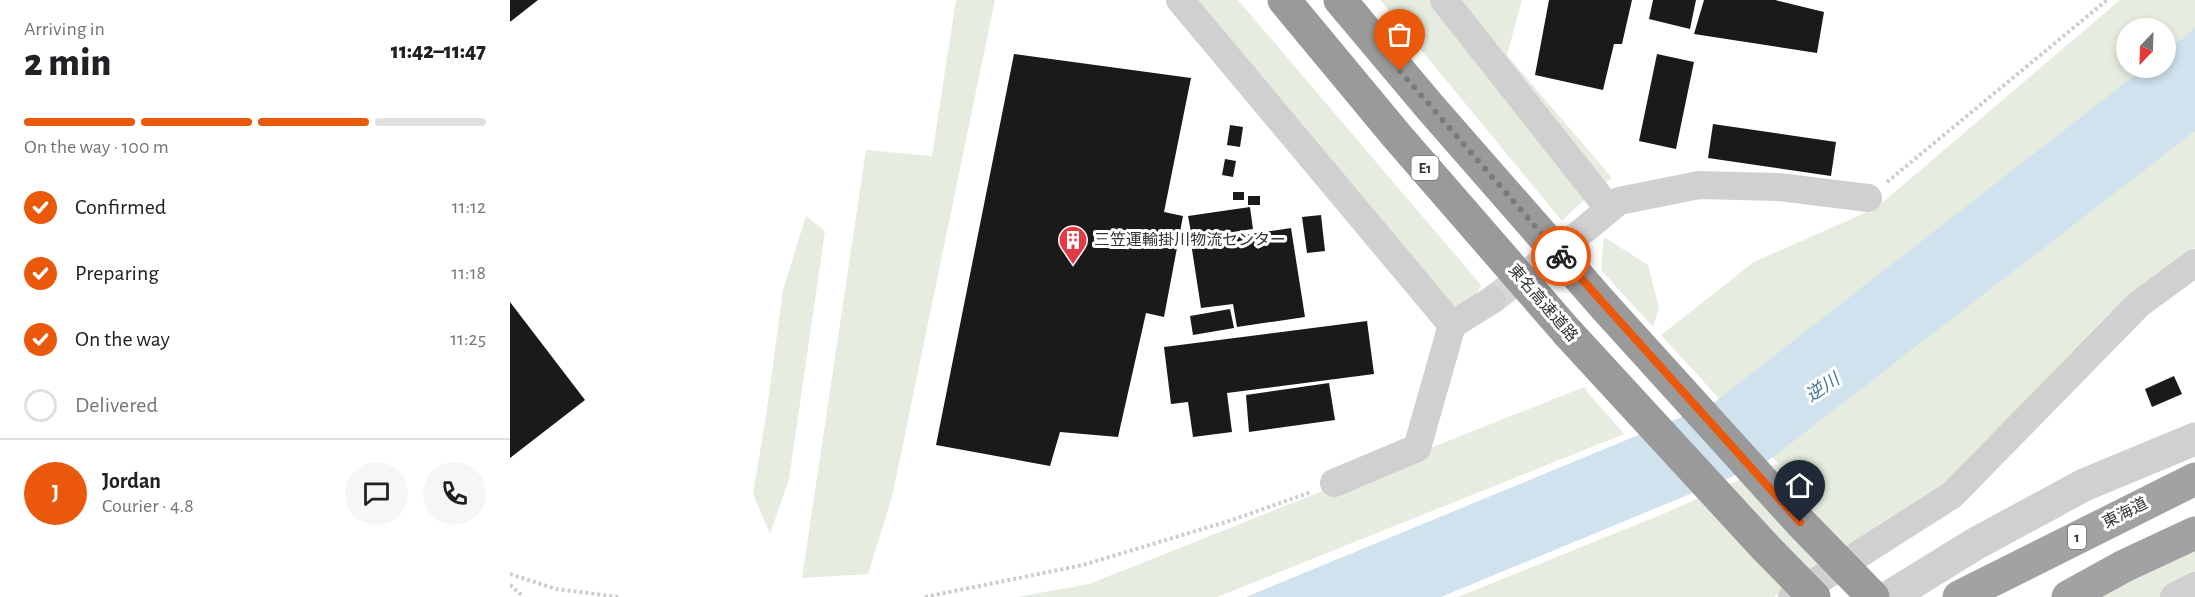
<!DOCTYPE html>
<meta charset="utf-8">
<style>
:root{--surface:#fff;--page:#f6f6f6;--text:#202124;--muted:#757577;--line:#e0e0e0;--accent:#ea580c}
body{margin:0;font-family:"Alegreya Sans","Noto Sans JP",sans-serif;background:var(--page);color:var(--text);height:100vh;display:flex;flex-direction:column;font-size:22px;white-space:nowrap}
*{box-sizing:border-box;margin:0}
p{font-size:20px;color:var(--muted)}
.icon{flex:none;width:33px;height:33px;fill:none;stroke:currentColor;stroke-width:2;stroke-linecap:round;stroke-linejoin:round}
.map{position:relative;flex:1;overflow:hidden}
.side{display:flex;flex-direction:column;background:var(--surface);width:510px}
.side>*{flex:none}
.needle{width:39px;rotate:203deg}
.fabs{position:absolute;left:1606px;top:18px;display:grid;gap:12px}
.fabs a{display:grid;place-items:center;width:60px;height:60px;border-radius:50%;background:var(--surface);box-shadow:0 3px 9px #0003;font-size:30px}
.pin{position:absolute;display:grid;place-items:center;width:51px;height:51px;color:#fff;margin:-62px -26px;border-radius:50% 50% 50% 0;rotate:-45deg;box-shadow:0 0 6px #0007}
.pin .icon{rotate:45deg}
.courier{position:absolute;display:grid;place-items:center;width:60px;height:60px;margin:-30px;border:4px solid #ea580c;border-radius:50%;background:#fff;color:#222;box-shadow:0 2px 8px #0007}
.headline em{font-style:normal;font-weight:800}
.headline div{display:flex;flex-direction:column-reverse}
.headline{display:flex;align-items:center;justify-content:space-between;height:102px;padding:0 24px}
h1{font-size:39px;font-weight:800;line-height:45px}
.bar{display:grid;grid-template-columns:repeat(4,1fr);gap:9px 6px;align-content:center;height:72px;padding:0 24px}
.bar i{height:8px;border-radius:4px;background:var(--line)}
.bar .active{background:var(--accent)}
.bar p{grid-column:span 4}
.line{display:flex;align-items:center;gap:15px;padding:0 24px;border-top:2px solid var(--line)}
.line div{flex:1}
.round{display:grid;place-items:center;flex:none;width:63px;height:63px;border-radius:32px;background:var(--page)}
ol{padding:0 24px;list-style:none}
li{display:flex;align-items:center;gap:18px;height:66px}
li p{margin-inline-start:auto}
li .icon{padding:6px;border-radius:50%;background:var(--accent);color:#fff;stroke-width:4}
li:last-child{color:var(--muted)}
li i{width:33px;height:33px;border:3px solid var(--line);border-radius:50%}
main{display:flex;flex:1;min-height:0}
.map>svg:first-child{display:block}
.green{fill:#e6ecdf;fill-rule:evenodd}
.water{fill:#cfe2ee}
.building{fill:#1a1a1a}
.lines{fill:none;stroke-linecap:round;stroke-linejoin:round}
.minor-tunnel{stroke:#d6d6d6;stroke-width:28;stroke-dasharray:28 14;stroke-linecap:butt}
.path{stroke:#cdcdcd;stroke-width:4;stroke-dasharray:3 3;stroke-linecap:butt}
.minor{stroke:#d0d0d0;stroke-width:28}
.tertiary{stroke:#d0d0d0;stroke-width:33}
.trunk{stroke:#a2a2a2;stroke-width:33}
.motorway{stroke:#9a9a9a;stroke-width:33}
.motorway-bridge{stroke:#9a9a9a;stroke-width:33}
.done{stroke:#7a7a7a;stroke-width:6;stroke-dasharray:0 10.8}
.route{stroke:#ea580c;stroke-width:8}
.labels{text-anchor:middle;dominant-baseline:central;stroke-width:6;stroke-linejoin:round;paint-order:stroke}
.shield{fill:#fff;stroke:#707070;stroke-width:1.5}
.shield-label{font-size:15px;font-weight:bold;fill:#333}
.poi-label{font-size:16px;fill:#333;stroke:#fff;text-anchor:start}
.street-label{font-size:16px;fill:#333;stroke:#fff}
.water-label{font-size:18px;font-style:italic;fill:#3f7597;stroke:#fff}
</style>
<main>
<section class="side">
<div class="headline"><div><h1>2 min</h1><p>Arriving in</p></div><em>11:42–11:47</em></div>
<div class="bar"><i class="active"></i><i class="active"></i><i class="active"></i><i></i><p>On the way · 100 m</p></div>
<ol>
<li><svg class="icon" aria-label="check" viewBox="0 0 24 24"><path d="M5 12l5 5 9-10"/></svg>Confirmed<p>11:12</p></li>
<li><svg class="icon" aria-label="check" viewBox="0 0 24 24"><path d="M5 12l5 5 9-10"/></svg>Preparing<p>11:18</p></li>
<li><svg class="icon" aria-label="check" viewBox="0 0 24 24"><path d="M5 12l5 5 9-10"/></svg>On the way<p>11:25</p></li>
<li><i></i>Delivered</li>
</ol>
<div class="line" style="height:108px"><b class="round" style="background:var(--accent);color:#fff">J</b><div><b>Jordan</b><p>Courier · 4.8</p></div><a class="round"><svg class="icon" aria-label="chat" viewBox="0 0 24 24"><path d="M4 5h16v11H9l-5 4z"/></svg></a><a class="round"><svg class="icon" aria-label="phone" viewBox="0 0 24 24"><path d="M5 4h4l2 5-3 2q2 4 5 5l2-3 5 2v4C11 20 4 13 5 4z"/></svg></a></div>
</section>
<div class="map">
<svg width="1685" height="597" viewBox="0 0 1685 597">
<rect width="100%" height="100%" fill="#fff"/>
<!-- green -->
<g class="green">
<path d="M446 0H485L382 497 358 574 292 578 356 150 422 156Z"/>
<path d="M686 0H728L971 285 961 304 939 306Z"/>
<path d="M870 0H1012L997 55 1102 178 1074 200 1052 221Z"/>
<path d="M1610 0H1685V248L1620 298 1440 496 1264 597H948L1160 511 1268 463 1151 335 1244 262 1366 208ZM1617 28H1656V68H1617Z"/>
<path d="M296 216 315 231 279 479 260 534 243 494 256 416 273 290Z"/>
<path d="M1094 237 1138 265 1149 308 1143 327 1091 270Z"/>
<path d="M1074 387C1086 404 1101 418 1114 434L707 597H507L579 584Z"/>
<path d="M1685 548V579L1653 597H1584Z"/>
</g>
<!-- water -->
<path class="water" d="M1685 28V131L1255 463 931 597H736L1201 405 1634 68H1656V51Z"/>
<!-- building -->
<g class="building">
<path d="M0 0H28L0 22Z"/>
<path d="M1039 0H1122L1112 44H1104L1093 90 1025 75Z"/>
<path d="M1143 0H1186L1180 29 1139 19Z"/>
<path d="M1194 0H1265L1314 12 1307 53 1184 34Z"/>
<path d="M504 54 681 78 654 212 673 216 654 317 636 313 608 437 550 432 540 466 426 445Z"/>
<path d="M1147 54 1184 62 1166 149 1129 141Z"/>
<path d="M1203 124 1326 142 1321 176 1198 158Z"/>
<path d="M720 125 733 127 730 147 717 145Z"/>
<path d="M715 159 726 161 723 177 712 175Z"/>
<rect x="723" y="192" width="11" height="8"/>
<rect x="738" y="196" width="12" height="9"/>
<path d="M740 207 743 229 682 238 678 216Z"/>
<path d="M811 215 815 251 797 253 792 217Z"/>
<path d="M781 228 795 317 727 327 723 304 691 308 681 243Z"/>
<path d="M0 302 75 400 0 458Z"/>
<path d="M720 309 724 328 683 335 680 316Z"/>
<path d="M857 321 864 374 717 393 722 432 683 437 678 402 661 404 654 347Z"/>
<path d="M1664 376 1672 394 1642 407 1635 389Z"/>
<path d="M819 383 825 420 739 432 736 395Z"/>
</g>
<g class="lines">
<!-- minor-tunnel -->
<path class="minor-tunnel" d="M982 300 1074 230"/>
<!-- path -->
<g class="path">
<path d="M1377 182 1597 0"/>
<path d="M0 574 46 589 109 597"/>
<path d="M0 585 14 597"/>
<path d="M415 597 573 565 719 521 801 492"/>
</g>
<!-- minor -->
<g class="minor">
<path d="M670 0 942 325"/>
<path d="M934 0 1099 209"/>
<path d="M1074 230 1109 201 1189 185 1268 187 1358 198"/>
<path d="M824 483 907 448 942 325 982 300"/>
<path d="M1282 597 1442 495 1629 304 1685 263"/>
<path d="M1664 597 1685 586"/>
</g>
<!-- tertiary -->
<path class="tertiary" d="M1379 597 1465 544 1574 485 1685 439"/>
<!-- trunk -->
<g class="trunk">
<path d="M1449 597 1685 479"/>
<path d="M1558 597 1614 566 1685 533"/>
</g>
<!-- motorway -->
<g class="motorway">
<path d="M774 0 886 135 1058 333"/>
<path d="M830 0 920 107 1095 307"/>
</g>
<!-- motorway-bridge -->
<g class="motorway-bridge">
<path d="M1095 307 1290 522 1363 597"/>
<path d="M1058 333 1256 548 1304 597"/>
</g>
</g>
<g class="lines">
<!-- done -->
<path class="done" d="M890 71 1051 256"/>
<!-- route -->
<path class="route" d="M1051 256 1290 522"/>
</g>
<!-- icons -->
<defs>
<g id="building-pin" transform="scale(1.5)"><path d="M0 17L-7.5 6A9.5 9.5 0 1 1 7.5 6Z" fill="#e63946" stroke="#fff"/><path d="M-4-6H4V6H1V3H-1V6H-4ZM-2.5-4.3h1.7v1.8h-1.7ZM.8-4.3h1.7v1.8H.8ZM-2.5-1h1.7V.8h-1.7ZM.8-1h1.7V.8H.8Z" fill="#fff"/></g>
</defs>
<g fill-rule="evenodd">
<use href="#building-pin" x="563" y="240"/>
</g>
<g class="labels">
<!-- shield labels -->
<g class="shield">
<rect x="901.5" y="156" width="27" height="24" rx="4.5"/>
<rect x="1558" y="525" width="18" height="24" rx="4.5"/>
</g>
<g class="shield-label">
<text x="915" y="168">E1</text>
<text x="1567" y="537">1</text>
</g>
<!-- poi labels -->
<g class="poi-label">
<text x="584" y="240">三笠運輸掛川物流センター</text>
</g>
<!-- street labels -->
<g class="street-label">
<text transform="translate(1033 303) rotate(49)">東名高速道路</text>
<text transform="translate(1615 513) rotate(-27)">東海道</text>
</g>
<!-- water labels -->
<g class="water-label">
<text transform="translate(1313 388) rotate(-34)">逆川</text>
</g>
</g>
</svg>
<div class="fabs">
<a><svg class="needle" viewBox="-14 -14 28 28"><path d="M0-13l5 13h-10z" fill="#e53935"/><path d="M0 13l5-13h-10z" fill="#757577"/></svg></a>
</div>
<div class="pin" style="left:890px;top:71px;background:#ea580c"><svg class="icon" aria-label="bag" viewBox="0 0 24 24"><path d="M5 8h14l-1 12H6zM9 8a3 3 0 0 1 6 0"/></svg></div>
<div class="pin" style="left:1290px;top:522px;background:#1f2937"><svg class="icon" aria-label="home" viewBox="0 0 24 24"><path d="M3 11l9-7 9 7M6 9v11h12V9"/></svg></div>
<div class="courier" style="left:1051px;top:256px"><svg class="icon" aria-label="bike" viewBox="0 0 24 24"><circle cx="6" cy="16" r="4"/><circle cx="18" cy="16" r="4"/><path d="M6 16l4-8h5l3 8M10 8l3 8H6M13 5h3"/></svg></div>
</div>
</main>
